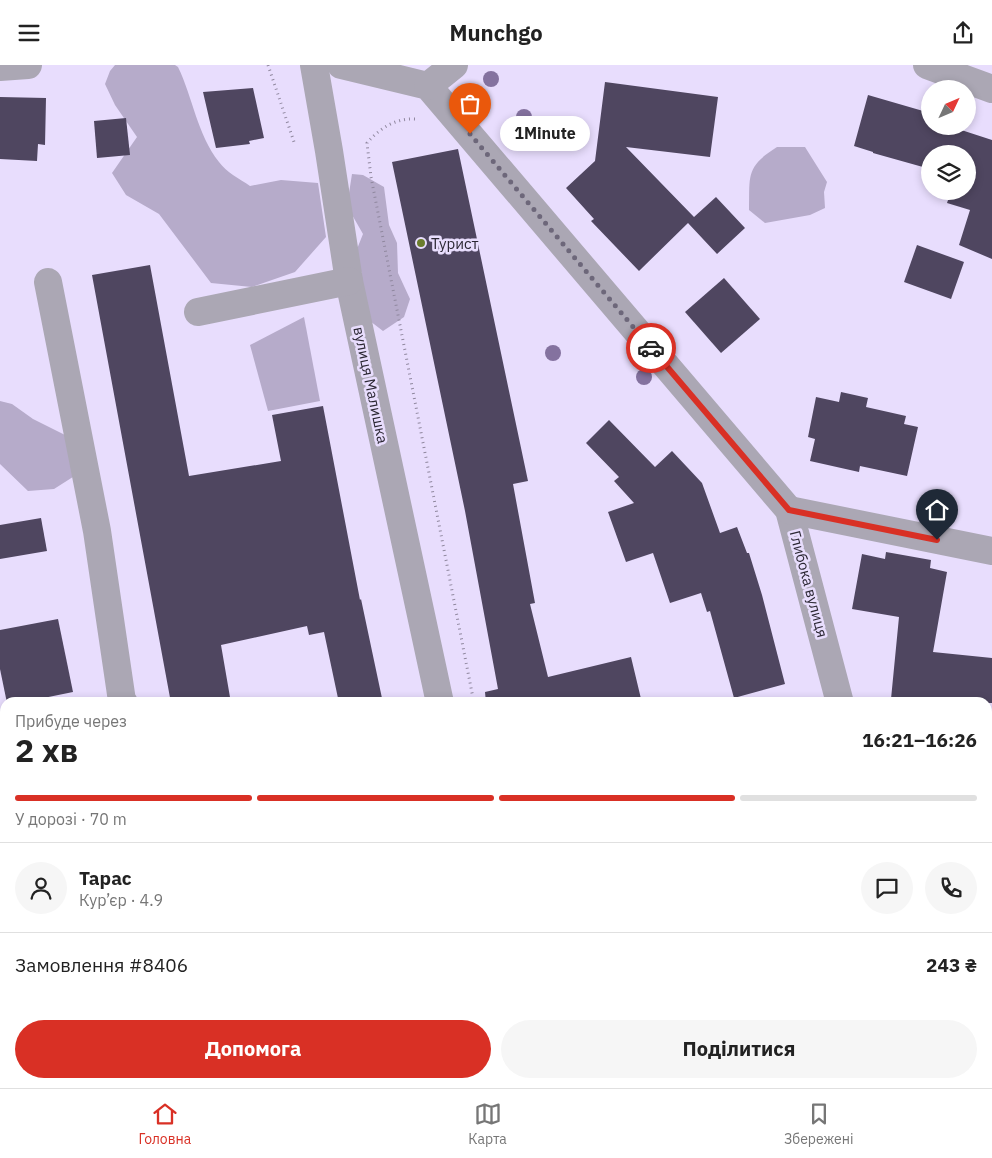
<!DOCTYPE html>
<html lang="uk">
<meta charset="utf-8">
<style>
:root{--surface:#fff;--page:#f6f6f6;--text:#222;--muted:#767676;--line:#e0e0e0;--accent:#d93025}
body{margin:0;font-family:"IBM Plex Sans",sans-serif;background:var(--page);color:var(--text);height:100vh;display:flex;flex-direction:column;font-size:19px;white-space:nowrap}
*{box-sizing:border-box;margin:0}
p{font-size:16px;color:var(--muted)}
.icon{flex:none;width:28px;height:28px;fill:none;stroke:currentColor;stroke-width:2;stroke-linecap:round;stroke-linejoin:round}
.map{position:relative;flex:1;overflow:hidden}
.details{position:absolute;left:0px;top:632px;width:992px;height:391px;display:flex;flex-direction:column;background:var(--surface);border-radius:15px 15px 0 0;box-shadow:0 2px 8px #0003}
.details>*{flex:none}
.needle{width:32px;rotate:46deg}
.fabs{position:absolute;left:921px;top:15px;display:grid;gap:10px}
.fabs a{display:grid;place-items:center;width:55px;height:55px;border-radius:50%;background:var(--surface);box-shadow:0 2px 8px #0003;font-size:25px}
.pin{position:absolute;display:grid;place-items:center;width:42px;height:42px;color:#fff;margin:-51px -21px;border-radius:50% 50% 50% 0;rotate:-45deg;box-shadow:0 0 5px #0007}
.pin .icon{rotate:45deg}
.courier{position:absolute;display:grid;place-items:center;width:50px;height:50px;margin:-25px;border:4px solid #d93025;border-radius:50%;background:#fff;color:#222;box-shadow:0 1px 6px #0007}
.bubble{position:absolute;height:35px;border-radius:18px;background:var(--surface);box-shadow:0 2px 8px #0003;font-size:16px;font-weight:700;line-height:35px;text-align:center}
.summary em{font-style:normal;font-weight:700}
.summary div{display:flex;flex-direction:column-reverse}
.summary{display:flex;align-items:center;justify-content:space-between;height:85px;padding:0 15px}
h1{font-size:32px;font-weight:700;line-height:38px}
.bar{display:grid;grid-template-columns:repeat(4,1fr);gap:8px 5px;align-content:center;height:60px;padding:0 15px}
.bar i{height:6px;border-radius:4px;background:var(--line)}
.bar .current{background:var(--accent)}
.bar p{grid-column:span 4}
.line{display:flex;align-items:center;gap:12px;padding:0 15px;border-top:1px solid var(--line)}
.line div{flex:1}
.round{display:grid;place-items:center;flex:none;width:52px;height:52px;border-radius:26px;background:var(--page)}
.primary-button{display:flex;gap:10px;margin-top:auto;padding:10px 15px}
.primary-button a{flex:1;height:58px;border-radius:30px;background:var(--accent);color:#fff;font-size:20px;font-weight:700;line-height:58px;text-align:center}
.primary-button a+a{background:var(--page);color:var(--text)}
header{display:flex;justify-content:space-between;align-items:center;height:65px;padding:0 15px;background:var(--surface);font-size:22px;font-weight:700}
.menu{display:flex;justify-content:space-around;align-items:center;height:70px;border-top:1px solid var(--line);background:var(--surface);font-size:14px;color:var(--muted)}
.menu a{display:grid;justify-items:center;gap:2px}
.menu .current{color:var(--accent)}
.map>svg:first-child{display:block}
.green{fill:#b6abca}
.building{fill:#4f4660}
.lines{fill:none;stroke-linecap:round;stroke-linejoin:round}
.path{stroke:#90889f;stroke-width:3;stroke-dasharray:1 4;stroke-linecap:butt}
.minor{stroke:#aba7b4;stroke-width:28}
.tree{fill:#84729f}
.done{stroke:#6d677a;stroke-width:5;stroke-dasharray:0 9}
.route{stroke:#d93025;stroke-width:6}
.poi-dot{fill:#6b7d2d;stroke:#e8ddfd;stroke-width:2}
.labels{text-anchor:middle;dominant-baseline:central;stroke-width:5;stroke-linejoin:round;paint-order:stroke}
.poi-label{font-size:15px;fill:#2b2733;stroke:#e8ddfd;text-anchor:start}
.street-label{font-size:15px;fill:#2b2733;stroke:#e8ddfd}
</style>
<header><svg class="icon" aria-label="menu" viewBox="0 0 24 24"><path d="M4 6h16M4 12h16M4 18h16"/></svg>Munchgo<svg class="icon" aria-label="share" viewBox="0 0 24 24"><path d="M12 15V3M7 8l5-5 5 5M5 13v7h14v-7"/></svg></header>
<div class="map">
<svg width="992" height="1023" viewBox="0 0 992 1023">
<rect width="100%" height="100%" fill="#e8ddfd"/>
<!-- green -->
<g class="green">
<path d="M115 0H175L178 2C193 33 197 69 219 97 226 107 240 114 250 121L281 115 318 118 326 172 295 207 252 222 211 218 159 149 126 130 112 108 137 72 115 40 105 19 110 6Z"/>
<path d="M777 82H805L827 117 824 127 825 143 810 150 765 158 749 145C750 111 745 102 777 82Z"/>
<path d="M352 109 363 110 384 122 389 160 397 178 398 208 410 234 404 252 383 266 370 256 362 242V208L353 194 363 169 347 141Z"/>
<path d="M304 252 320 336 268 346 250 280Z"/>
<path d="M0 336 12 339 33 354 65 370 76 410 54 424 28 426 0 399Z"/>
</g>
<!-- building -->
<g class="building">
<path d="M605 17 718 32 710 92 626 82 694 152 716 132 745 163 717 189 688 158 639 206 591 156 594 154 566 123 595 96Z"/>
<path d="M253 23 264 73 249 76 250 79 216 83 203 27Z"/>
<path d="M868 30 930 48V61H949L992 75V194L959 180 970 145 947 138 951 126H968V89H930V104L873 88V87L854 81Z"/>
<path d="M0 32 46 33 45 80 38 79 37 96 0 94Z"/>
<path d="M126 53 130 90 97 93 94 56Z"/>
<path d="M458 84 528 416 513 419 535 538 530 539 548 612 631 592 642 638H486L485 627 498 624 465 446 392 97Z"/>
<path d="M917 180 964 197 951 234 904 217Z"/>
<path d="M150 200 189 411 281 396 272 350 323 341 360 535 361 534 383 638H339L324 567 309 570 307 561 221 580 231 638H171L92 210Z"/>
<path d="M724 213 760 254 721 288 685 247Z"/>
<path d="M841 327 868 333 866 342 906 351 904 359 918 362 907 411 860 401 859 407 810 396 815 374 808 372 816 332 839 337Z"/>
<path d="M609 355 655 402 672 386 702 418 720 468 737 462 747 488H749L762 530 785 619 734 633 710 546 707 547 701 528 670 538 653 488 626 497 608 447 634 438 614 416 619 412 586 378Z"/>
<path d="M41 453 47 486 0 494V460Z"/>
<path d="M886 487 931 495 930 503 947 507 933 587 992 593V638H930L891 634 899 552 852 544 862 489 885 494Z"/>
<path d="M58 554 73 627 19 638H7L0 604V565Z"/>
</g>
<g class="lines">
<!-- path -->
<g class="path">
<path d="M268 0 294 77"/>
<path d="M415 54C395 53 379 64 367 78L371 112 474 638"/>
</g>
<!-- minor -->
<g class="minor">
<path d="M314 0 329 86 349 216 440 638"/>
<path d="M341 0 428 21 789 445 840 638"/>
<path d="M927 0 992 24"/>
<path d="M0 2 28 0"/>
<path d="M428 21 454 0"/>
<path d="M48 217 97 466 122 636 124 638"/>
<path d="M198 247 349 216"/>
<path d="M789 445 992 486"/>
<path d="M988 807 992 811"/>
<path d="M0 1015 2 1023"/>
<path d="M198 1019 199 1023"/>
<path d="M514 1019 515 1023"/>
<path d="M947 1019 948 1023"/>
</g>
</g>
<!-- trees -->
<g class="tree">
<circle cx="491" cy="14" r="8"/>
<circle cx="524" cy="52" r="8"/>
<circle cx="553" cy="288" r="8"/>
<circle cx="644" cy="312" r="8"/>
</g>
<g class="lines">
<!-- done -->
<path class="done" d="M470 69 651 283"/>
<!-- route -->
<path class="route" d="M651 283 789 445 937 475"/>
</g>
<!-- markers -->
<circle class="poi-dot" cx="421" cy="178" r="5"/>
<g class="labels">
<!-- poi labels -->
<g class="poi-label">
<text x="431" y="178">Турист</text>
</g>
<!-- street labels -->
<g class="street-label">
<text transform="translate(371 320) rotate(78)">вулиця Малишка</text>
<text transform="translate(809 519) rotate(75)">Глибока вулиця</text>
</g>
</g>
</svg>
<div class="fabs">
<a><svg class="needle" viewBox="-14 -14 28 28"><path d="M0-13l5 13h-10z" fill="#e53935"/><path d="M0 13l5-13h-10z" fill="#767676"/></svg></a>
<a><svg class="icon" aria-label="layers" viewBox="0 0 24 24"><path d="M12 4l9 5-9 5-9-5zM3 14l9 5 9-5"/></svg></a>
</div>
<div class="pin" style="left:470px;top:69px;background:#ea580c"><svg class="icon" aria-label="bag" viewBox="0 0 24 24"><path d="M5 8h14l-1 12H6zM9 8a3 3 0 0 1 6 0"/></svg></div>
<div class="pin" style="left:937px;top:475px;background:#1f2937"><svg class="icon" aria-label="home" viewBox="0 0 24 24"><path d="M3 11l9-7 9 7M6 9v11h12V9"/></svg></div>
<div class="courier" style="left:651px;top:283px"><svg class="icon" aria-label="car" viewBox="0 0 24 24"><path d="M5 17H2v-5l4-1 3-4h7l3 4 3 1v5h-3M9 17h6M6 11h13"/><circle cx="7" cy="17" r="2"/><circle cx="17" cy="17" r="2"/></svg></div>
<div class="bubble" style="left:500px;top:51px;width:90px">1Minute</div>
<section class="details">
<div class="summary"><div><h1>2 хв</h1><p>Прибуде через</p></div><em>16:21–16:26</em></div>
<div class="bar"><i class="current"></i><i class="current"></i><i class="current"></i><i></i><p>У дорозі · 70 m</p></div>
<div class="line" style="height:90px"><a class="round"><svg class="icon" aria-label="person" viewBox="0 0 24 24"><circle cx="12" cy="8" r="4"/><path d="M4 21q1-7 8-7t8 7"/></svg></a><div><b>Тарас</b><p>Кур’єр · 4.9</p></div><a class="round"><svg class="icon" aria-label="chat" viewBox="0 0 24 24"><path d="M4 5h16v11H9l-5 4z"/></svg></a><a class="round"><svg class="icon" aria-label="phone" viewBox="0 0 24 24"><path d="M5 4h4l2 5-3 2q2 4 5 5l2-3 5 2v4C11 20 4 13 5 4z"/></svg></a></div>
<div class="line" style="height:65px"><div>Замовлення #8406</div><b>243 ₴</b></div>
<div class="primary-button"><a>Допомога</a><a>Поділитися</a></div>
</section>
</div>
<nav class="menu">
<a class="current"><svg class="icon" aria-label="home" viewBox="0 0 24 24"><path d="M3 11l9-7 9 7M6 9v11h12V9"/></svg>Головна</a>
<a><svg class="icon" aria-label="map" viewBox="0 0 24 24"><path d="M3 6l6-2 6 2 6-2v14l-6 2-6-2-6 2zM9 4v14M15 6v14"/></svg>Карта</a>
<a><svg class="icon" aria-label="saved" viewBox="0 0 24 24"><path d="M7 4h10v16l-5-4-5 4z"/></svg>Збережені</a>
</nav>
